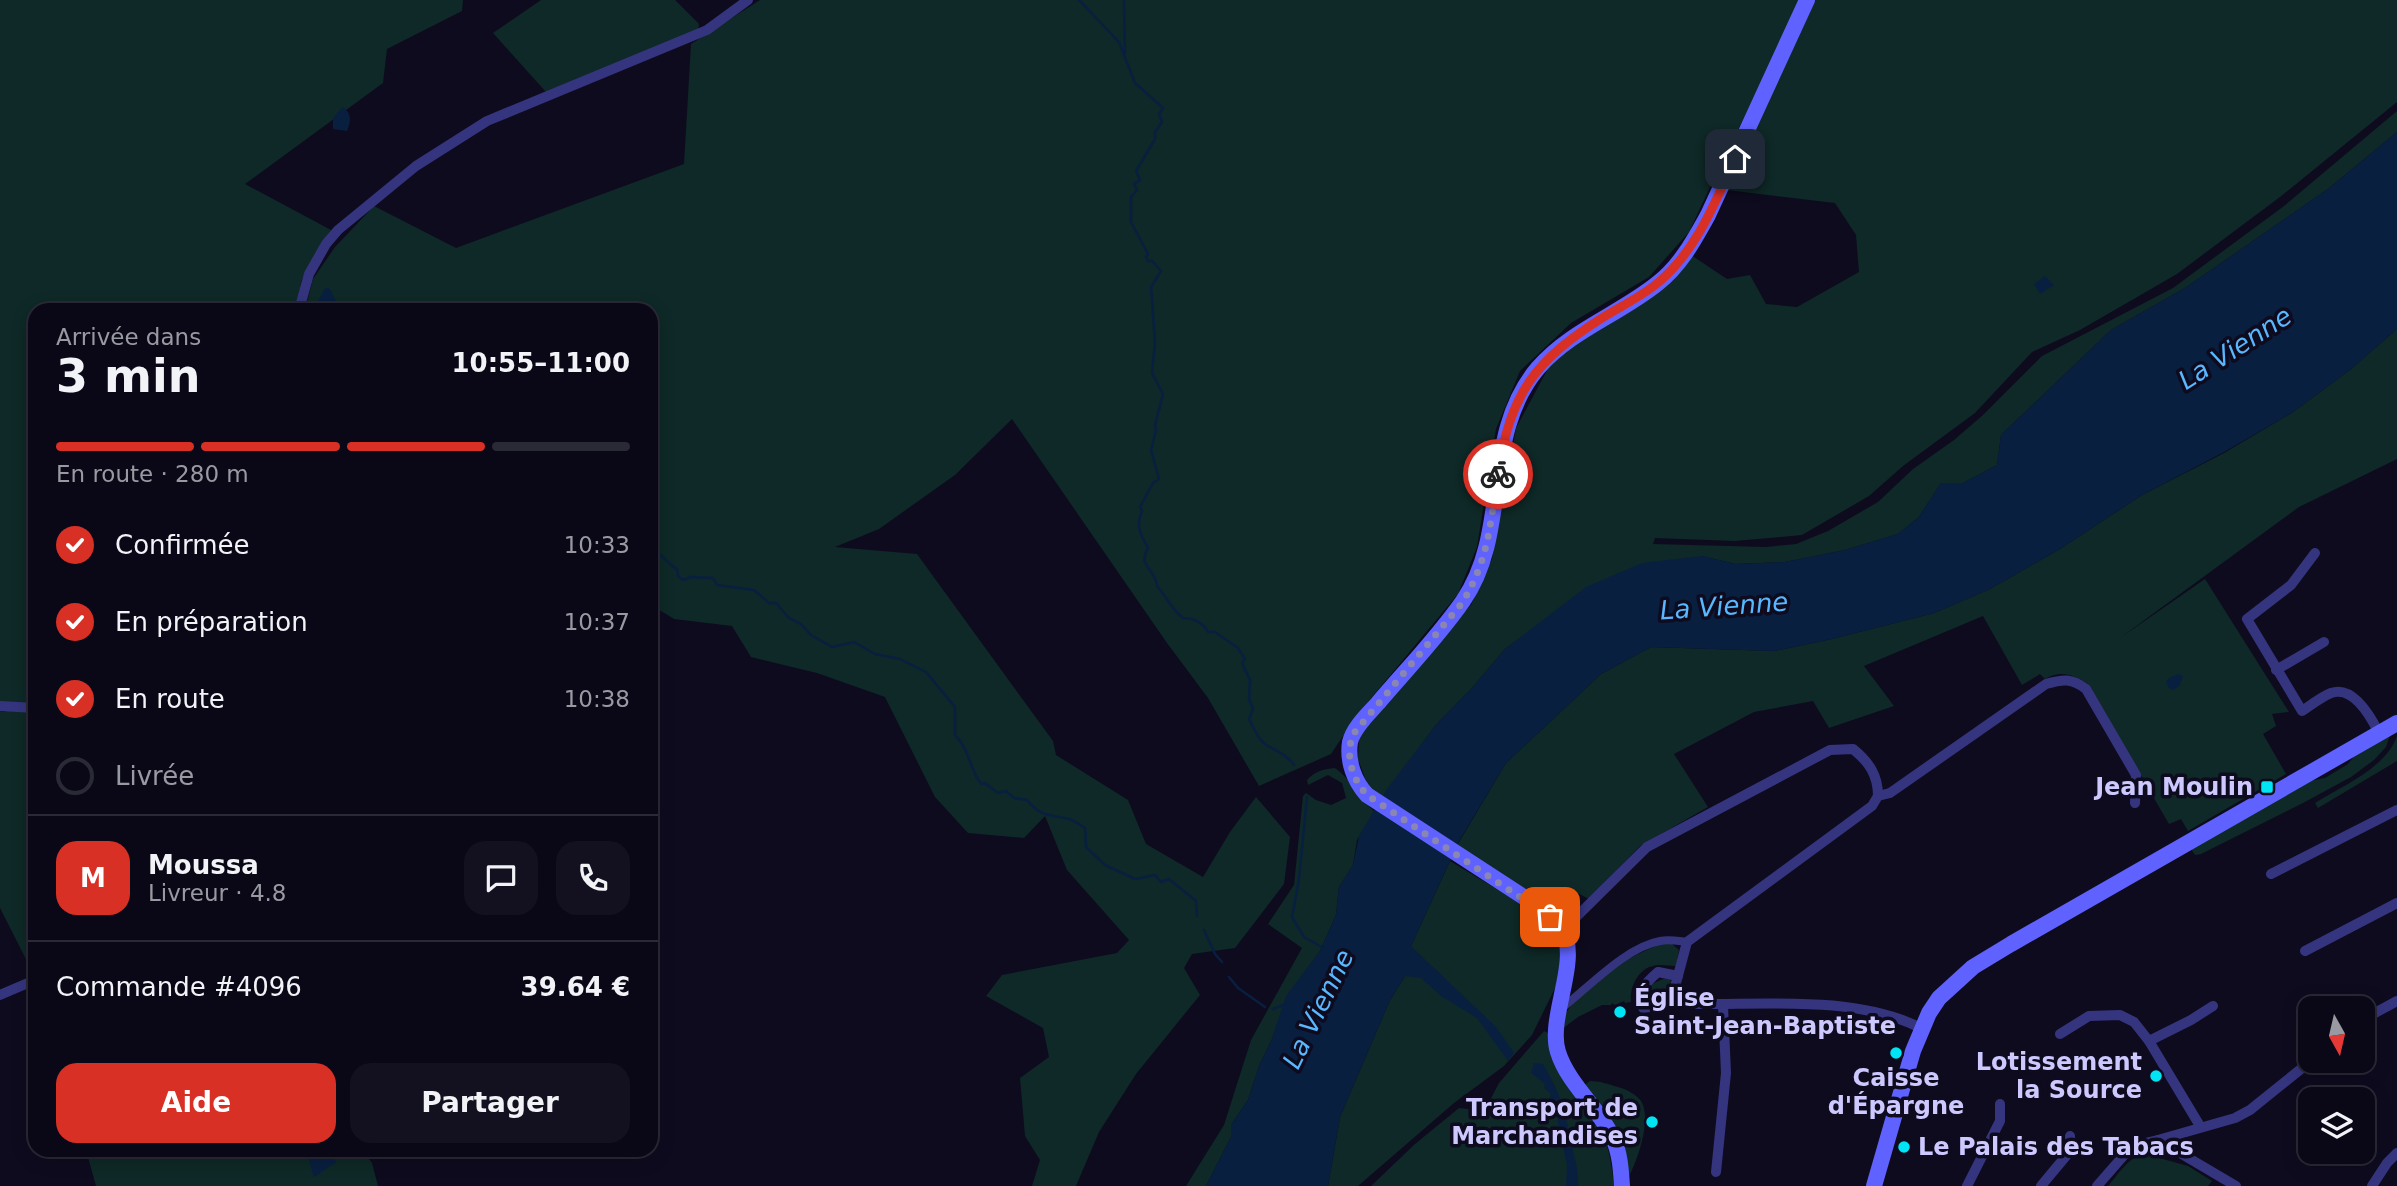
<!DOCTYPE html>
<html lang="fr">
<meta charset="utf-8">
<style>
:root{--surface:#0a0817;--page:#131120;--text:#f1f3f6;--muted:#999aa1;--line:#2a2936;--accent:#d93025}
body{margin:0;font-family:"DejaVu Sans",sans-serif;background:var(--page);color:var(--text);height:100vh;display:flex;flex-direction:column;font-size:26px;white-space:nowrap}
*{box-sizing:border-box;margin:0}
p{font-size:23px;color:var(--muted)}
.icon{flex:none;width:38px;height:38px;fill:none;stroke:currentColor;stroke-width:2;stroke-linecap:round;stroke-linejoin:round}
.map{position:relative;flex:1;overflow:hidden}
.sheet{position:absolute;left:28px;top:303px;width:630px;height:854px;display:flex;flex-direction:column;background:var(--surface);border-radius:21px;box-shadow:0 4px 18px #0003,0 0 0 2px var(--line)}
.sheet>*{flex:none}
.needle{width:46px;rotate:172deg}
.tools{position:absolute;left:2298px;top:996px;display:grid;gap:14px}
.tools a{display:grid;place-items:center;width:77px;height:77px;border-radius:14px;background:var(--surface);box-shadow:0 4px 18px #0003,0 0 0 2px var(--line);font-size:35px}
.pin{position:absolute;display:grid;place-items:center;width:60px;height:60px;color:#fff;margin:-30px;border-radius:14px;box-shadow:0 4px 10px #0006}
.courier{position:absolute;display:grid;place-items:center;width:70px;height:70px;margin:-35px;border:5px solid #d93025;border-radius:50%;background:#fff;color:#222;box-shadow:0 2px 9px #0007}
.headline em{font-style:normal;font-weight:700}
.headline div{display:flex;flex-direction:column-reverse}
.headline{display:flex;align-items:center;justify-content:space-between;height:119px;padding:0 28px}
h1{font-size:46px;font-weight:700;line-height:52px}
.bar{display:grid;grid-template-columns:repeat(4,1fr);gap:10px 7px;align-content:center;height:84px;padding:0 28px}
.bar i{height:9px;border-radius:5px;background:var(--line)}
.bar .current{background:var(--accent)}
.bar p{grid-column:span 4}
.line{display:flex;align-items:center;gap:18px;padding:0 28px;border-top:2px solid var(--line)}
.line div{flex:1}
.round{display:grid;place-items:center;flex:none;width:74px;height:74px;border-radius:21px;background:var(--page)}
ol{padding:0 28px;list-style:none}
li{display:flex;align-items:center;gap:21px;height:77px}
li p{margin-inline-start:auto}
li .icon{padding:7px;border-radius:50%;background:var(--accent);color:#fff;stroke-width:4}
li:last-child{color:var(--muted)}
li i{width:38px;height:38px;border:4px solid var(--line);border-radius:50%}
.action{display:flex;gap:14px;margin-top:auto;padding:14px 28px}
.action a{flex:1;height:80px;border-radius:21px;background:var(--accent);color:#fff;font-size:28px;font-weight:700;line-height:80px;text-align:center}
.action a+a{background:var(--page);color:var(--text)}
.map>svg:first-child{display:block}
.green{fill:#0e2927}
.water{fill:#091f40}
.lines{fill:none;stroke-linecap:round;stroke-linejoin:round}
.stream{stroke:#091f40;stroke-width:2.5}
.pedestrian{stroke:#35357f;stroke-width:8}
.minor{stroke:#35357f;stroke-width:10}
.secondary{stroke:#6062ff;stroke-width:16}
.done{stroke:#8a86b1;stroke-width:7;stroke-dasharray:0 12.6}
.route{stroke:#d93025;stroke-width:9}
.poi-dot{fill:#00e4f4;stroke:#0e0b1f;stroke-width:2.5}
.labels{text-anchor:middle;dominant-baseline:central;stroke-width:7;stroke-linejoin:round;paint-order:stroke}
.poi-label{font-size:24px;font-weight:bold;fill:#cdc9ff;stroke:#0e0b1f;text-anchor:end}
.water-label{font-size:26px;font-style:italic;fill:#57b7ff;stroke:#0e0b1f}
</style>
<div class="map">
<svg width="2397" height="1186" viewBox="0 0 2397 1186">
<rect width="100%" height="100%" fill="#0e0b1f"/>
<!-- green -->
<g class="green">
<path d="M0 0H463L462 11 387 49 383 83 245 184 331 230 302 279 295 310H35L33 973 0 908V711L6 712 0 709Z"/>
<path d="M541 0H675L699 24 698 30 546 92 493 33Z"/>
<path d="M760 0H1799L1794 16 1737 132 1706 161 1712 183 1689 232 1649 277 1571 323 1520 371 1496 429 1477 547 1458 594 1357 715 1331 754 1259 786 1208 698 1167 643 1012 419 955 475 879 529 835 547 917 554 1053 741 1056 755 1128 800 1146 844 1203 877 1230 832 1256 797 1290 837 1284 884 1235 948 1192 954 1184 968 1200 995 1136 1074 1099 1132 1076 1186H1032L1040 1160 1025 1136 1020 1078 1049 1057 1043 1028 986 996 1002 975 1117 953 1129 940 1067 870 1045 816 1024 838 968 833 935 797 885 697 817 673 751 657 732 626 674 619 651 605V310H305L313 279 335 247 374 206 456 248 684 164 691 44Z"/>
<path d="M1813 0H2397V102L2280 197 2177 274 2080 330 2032 352 1975 413 1903 466 1869 496 1802 535 1735 541 1655 538 1653 544 1766 547 1796 544 1828 531 1878 502 1913 469 1954 440 1983 415 2042 356 2173 288 2284 206 2397 111V132L2328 189 2185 288 2111 330 2001 435 1997 465 1963 483H1941L1919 517 1898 534 1845 550 1785 562 1735 564 1702 556 1542 622 1505 649 1472 688 1435 726 1383 797 1368 786 1358 759 1359 738 1370 718 1471 605 1492 559 1516 428 1551 363 1691 255 1727 279 1750 275 1766 304 1797 307 1859 272 1856 235 1835 203 1727 190 1809 14Z"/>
<path d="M2397 329V459L2299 507 2120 638 2205 579 2289 712 2272 714 2276 726 2263 734 2286 774 2188 831 2181 819 2169 824 2087 683C2072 674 2060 670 2045 679L2040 674 2022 685 1983 616 1864 666 1894 706 1829 728 1813 701 1754 712 1674 754 1708 807 1640 846 1589 899 1579 894 1558 901 1550 907 1456 847 1506 763 1601 674 1651 647 1774 651 1832 639 1934 613 1990 589 2060 549 2142 495 2224 453 2293 412 2351 369Z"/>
<path d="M2390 735 2386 747 2374 760 2351 777 2303 803 2201 854 2195 855 2191 849 2309 781 2325 778 2348 764 2355 755Z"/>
<path d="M2397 736V761L2318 808 2315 803C2342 786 2386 768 2397 736Z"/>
<path d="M1335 768C1352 780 1359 799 1375 812L1357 840 1353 865 1339 887 1336 915 1320 951 1287 996 1272 1039 1259 1066 1248 1100 1231 1125V1137L1206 1186H1186L1224 1125 1251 1040 1302 948 1268 924 1294 885 1303 796 1306 793 1316 800 1331 805 1346 798 1342 783 1328 775 1308 785 1307 780C1315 771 1324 769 1335 768Z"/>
<path d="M1450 861 1543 917 1559 935 1561 954 1556 986 1532 1035 1504 1066 1454 1103 1358 1186H1328L1340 1117 1390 1000 1405 976 1411 946Z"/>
<path d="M1664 943 1672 944 1679 950 1676 966C1669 966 1659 964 1653 966 1638 969 1629 988 1631 1002L1625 1003 1624 1001 1615 1005 1612 1003 1611 1005H1602L1578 1017 1562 1029C1563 1024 1564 1017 1566 1013 1584 984 1633 953 1664 943Z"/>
<path d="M1663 979H1670L1675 998 1647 1003V986Z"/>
<path d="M1544 1031 1548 1033C1554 1071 1585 1099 1602 1133 1610 1150 1612 1168 1614 1186H1371L1415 1144 1459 1108 1476 1110 1490 1100 1499 1083Z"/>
<path d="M1590 1081C1600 1081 1608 1084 1618 1087 1626 1089 1636 1094 1641 1101 1653 1120 1636 1165 1626 1182L1586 1089V1084Z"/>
<path d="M86 1150H255L267 1155 276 1150H362L372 1163 378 1186H96Z"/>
<path d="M2145 1154 2188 1166 2212 1181 2208 1186H2108C2118 1175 2129 1156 2145 1154Z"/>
</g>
<!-- water -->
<g class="water">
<path d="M343 107C352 114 351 121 347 131L333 129V118Z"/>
<path d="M2397 132V329L2351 369 2293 412 2224 452 2142 495 2060 549 1990 589 1934 613 1832 639 1774 651 1651 647 1601 674 1506 763 1459 841 1411 946 1496 1027 1514 1053 1508 1061 1477 1018 1441 996 1421 978 1405 976 1390 1000 1340 1117 1328 1186H1206L1231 1137V1125L1248 1100 1259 1066 1272 1039 1286 996 1320 951 1336 915 1339 887 1353 865 1359 836 1387 789 1435 726 1472 688 1505 649 1586 587 1642 563 1702 556 1735 564 1785 562 1845 550 1898 534 1919 517 1941 483H1963L1997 465 2001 435 2111 330 2185 288 2328 189Z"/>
<path d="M2045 276 2054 285 2040 294 2034 284Z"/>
<path d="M325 288H329L337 303 357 310H313Z"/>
<path d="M2179 674 2183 676 2180 685 2173 690 2169 688 2166 682 2169 678Z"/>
<path d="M1534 1063 1543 1064C1560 1092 1565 1111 1571 1142 1574 1158 1579 1170 1578 1186H1566L1567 1165 1554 1104 1549 1098 1551 1094 1544 1088 1545 1084 1531 1073Z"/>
<path d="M306 1150H327L336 1162 314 1177Z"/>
</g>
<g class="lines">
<!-- stream -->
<g class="stream">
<path d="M1079 0 1119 42 1135 83 1163 108 1159 114 1162 122 1155 132V139L1136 171 1140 180 1134 184 1137 190 1131 197V222L1148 254 1146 257 1148 261H1152L1161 271 1151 287 1155 342 1152 373 1163 394 1155 425 1156 430 1151 450 1159 479 1153 483 1140 507 1142 511C1135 525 1141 536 1148 548 1137 567 1156 569 1157 586 1166 596 1173 611 1183 618 1194 618 1203 623 1208 632H1215L1238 648 1245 659 1242 663 1250 680 1249 699 1253 709 1249 719C1254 728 1257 738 1265 744 1276 751 1286 754 1294 765"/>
<path d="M1124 0 1125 53"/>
<path d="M651 549C662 553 667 564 677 569L678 576 683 580 691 577 713 578 717 585 754 590 769 603H776L789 618 801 624 811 635 832 647 854 642 875 654 900 659 926 672 955 707V735C970 750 969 768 981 784L985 783 998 793 1006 791 1014 798 1027 800C1039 816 1051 815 1069 819 1074 820 1080 825 1085 828L1086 847 1105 865 1135 879 1155 875 1161 882 1169 879 1196 901 1197 916"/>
<path d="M1307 797 1299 879 1292 917 1304 937 1322 947"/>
<path d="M1204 930 1215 954 1222 962"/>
<path d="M1229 977 1238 988 1265 1007"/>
<path d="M1273 1009 1286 1004"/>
</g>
<!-- pedestrian -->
<path class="pedestrian" d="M1562 1008C1589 987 1626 947 1660 941 1669 939 1678 941 1687 942"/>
<!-- minor -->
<g class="minor">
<path d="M299 310 309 274 326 244 338 230 416 166 487 121 707 30 748 0"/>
<path d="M2315 553 2291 585 2247 619 2302 711C2311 705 2321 697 2331 693 2353 685 2371 717 2379 733"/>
<path d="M2276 670 2324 642"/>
<path d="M0 706 35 708"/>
<path d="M2271 874 2397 810"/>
<path d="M1563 930 1647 847 1830 750 1853 749C1869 762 1878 775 1878 796"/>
<path d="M2305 951 2397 903"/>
<path d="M1678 976 1658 972C1643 985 1640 988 1643 1008L1686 1001"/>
<path d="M0 995 35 980"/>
<path d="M2362 1020 2397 1001"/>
<path d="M1921 1028C1854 995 1765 1005 1691 1004L1678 993 1676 983 1687 942 1872 806 1878 796 1890 793 2046 684C2063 679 2072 678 2086 689L2136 775 2135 803"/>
<path d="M2060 1034 2089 1016 2120 1015 2134 1022 2149 1041 2200 1126"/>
<path d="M2149 1041 2191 1020 2213 1006"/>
<path d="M2158 1140 2235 1118 2250 1110 2312 1060"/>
<path d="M1716 1172 1726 1073 1723 1005"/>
<path d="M1967 1186 2000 1121V1104"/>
<path d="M2041 1186 2071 1150 2070 1136"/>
<path d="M2097 1186 2132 1146 2158 1140 2236 1186"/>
<path d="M2372 1186 2387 1163 2397 1153"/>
</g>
<!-- secondary -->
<g class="secondary">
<path d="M1622 1186C1621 1170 1620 1153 1613 1138 1599 1108 1568 1084 1558 1052 1547 1018 1581 960 1562 929 1557 920 1547 914 1539 907L1367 795C1354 781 1347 761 1350 742 1353 728 1369 713 1378 703 1406 670 1438 637 1463 601 1511 532 1481 435 1538 368 1571 330 1620 314 1658 283 1681 265 1694 240 1708 215L1807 0"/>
<path d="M1874 1186 1913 1051 1929 1013 1939 998 1973 967 2011 944 2397 723"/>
</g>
</g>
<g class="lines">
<!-- done -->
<path class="done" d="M1498 474C1490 524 1489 559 1462 603L1354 733C1344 754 1352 779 1367 795L1550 917"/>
<!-- route -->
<path class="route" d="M1498 474C1510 394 1534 361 1602 318 1621 306 1643 296 1660 281 1697 249 1715 202 1735 159"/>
</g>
<!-- markers -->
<g class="poi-dot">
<rect x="2260" y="780" width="14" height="14" rx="3.5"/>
<circle cx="1620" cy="1012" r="7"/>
<circle cx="1896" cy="1053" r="7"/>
<circle cx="2156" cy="1076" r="7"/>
<circle cx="1652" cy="1122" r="7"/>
<circle cx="1904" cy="1147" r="7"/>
</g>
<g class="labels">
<!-- poi labels -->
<g class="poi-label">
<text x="2253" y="787">Jean Moulin</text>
<text x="1634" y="998" text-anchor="start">Église<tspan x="1634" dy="28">Saint-Jean-Baptiste</tspan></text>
<text x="2142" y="1062">Lotissement<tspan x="2142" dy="28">la Source</tspan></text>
<text x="1896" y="1078" text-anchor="middle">Caisse<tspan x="1896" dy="28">d'Épargne</tspan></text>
<text x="1638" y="1108">Transport de<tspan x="1638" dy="28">Marchandises</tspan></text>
<text x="1918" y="1147" text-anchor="start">Le Palais des Tabacs</text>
</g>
<!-- water labels -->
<g class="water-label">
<text transform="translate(2235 348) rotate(-33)">La Vienne</text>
<text transform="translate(1724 606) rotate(-4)">La Vienne</text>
<text transform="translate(1318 1009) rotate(-64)">La Vienne</text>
</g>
</g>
</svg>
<div class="tools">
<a><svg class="needle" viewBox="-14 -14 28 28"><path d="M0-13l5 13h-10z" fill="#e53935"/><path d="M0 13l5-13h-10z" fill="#999aa1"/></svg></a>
<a><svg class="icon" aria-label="layers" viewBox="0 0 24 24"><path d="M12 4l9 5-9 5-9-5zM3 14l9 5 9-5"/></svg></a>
</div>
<div class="pin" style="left:1550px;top:917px;background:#ea580c"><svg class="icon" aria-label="bag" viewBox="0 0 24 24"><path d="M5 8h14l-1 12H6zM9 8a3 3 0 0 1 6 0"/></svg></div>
<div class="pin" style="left:1735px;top:159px;background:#1f2937"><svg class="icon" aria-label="home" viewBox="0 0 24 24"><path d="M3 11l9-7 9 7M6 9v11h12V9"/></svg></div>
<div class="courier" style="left:1498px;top:474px"><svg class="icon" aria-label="bike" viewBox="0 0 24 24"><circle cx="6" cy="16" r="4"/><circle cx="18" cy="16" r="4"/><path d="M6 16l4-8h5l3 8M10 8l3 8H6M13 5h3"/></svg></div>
<section class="sheet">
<div class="headline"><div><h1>3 min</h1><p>Arrivée dans</p></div><em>10:55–11:00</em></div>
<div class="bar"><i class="current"></i><i class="current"></i><i class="current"></i><i></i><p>En route · 280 m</p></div>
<ol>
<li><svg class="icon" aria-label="check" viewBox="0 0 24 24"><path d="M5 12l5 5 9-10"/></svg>Confirmée<p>10:33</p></li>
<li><svg class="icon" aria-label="check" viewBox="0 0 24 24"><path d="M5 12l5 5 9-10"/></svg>En préparation<p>10:37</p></li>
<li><svg class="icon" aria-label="check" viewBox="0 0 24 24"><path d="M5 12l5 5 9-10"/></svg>En route<p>10:38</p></li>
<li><i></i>Livrée</li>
</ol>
<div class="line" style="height:126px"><b class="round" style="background:var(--accent);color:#fff">M</b><div><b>Moussa</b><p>Livreur · 4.8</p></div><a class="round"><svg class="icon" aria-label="chat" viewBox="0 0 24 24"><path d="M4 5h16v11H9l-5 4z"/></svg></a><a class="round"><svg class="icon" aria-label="phone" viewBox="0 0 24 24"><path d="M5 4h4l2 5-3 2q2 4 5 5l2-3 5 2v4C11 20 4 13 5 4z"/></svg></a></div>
<div class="line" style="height:91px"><div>Commande #4096</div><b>39.64 €</b></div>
<div class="action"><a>Aide</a><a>Partager</a></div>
</section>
</div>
